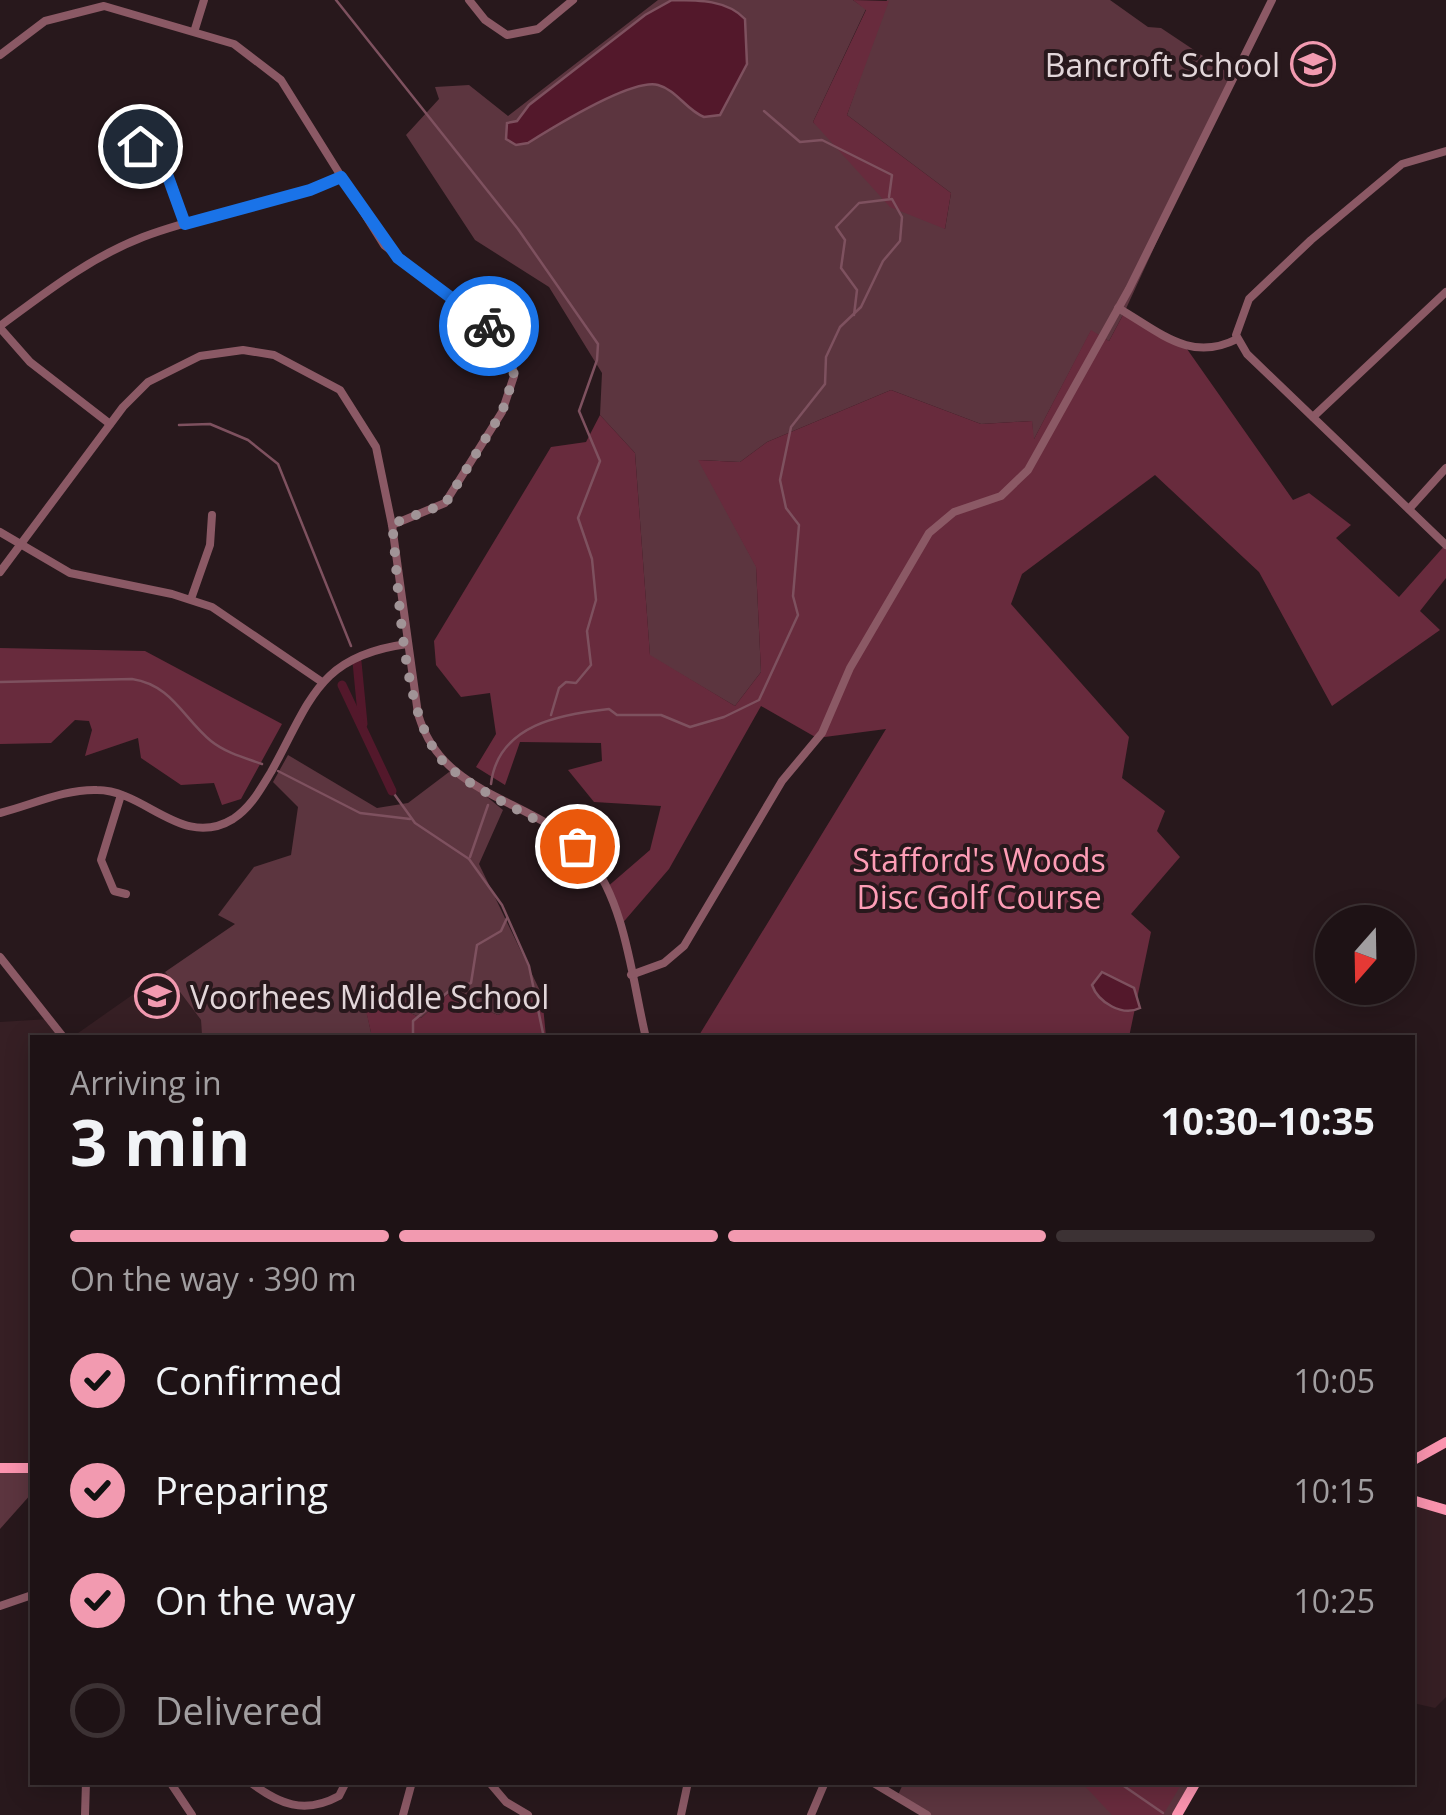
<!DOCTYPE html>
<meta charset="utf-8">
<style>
:root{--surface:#1e1215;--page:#2b2022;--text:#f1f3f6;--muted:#a19ea0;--line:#3c3234;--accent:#f29ab0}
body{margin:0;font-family:"Open Sans",sans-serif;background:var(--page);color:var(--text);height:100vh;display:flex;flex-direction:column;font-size:38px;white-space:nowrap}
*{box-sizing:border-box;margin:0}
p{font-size:32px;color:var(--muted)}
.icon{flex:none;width:55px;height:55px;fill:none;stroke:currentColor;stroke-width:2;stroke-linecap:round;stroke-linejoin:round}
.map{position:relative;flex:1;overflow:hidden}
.drawer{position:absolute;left:30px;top:1035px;width:1385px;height:750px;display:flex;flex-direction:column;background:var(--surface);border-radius:0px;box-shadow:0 5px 25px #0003,0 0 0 2px var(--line)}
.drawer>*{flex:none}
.needle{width:65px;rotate:200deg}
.tools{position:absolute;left:1315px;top:905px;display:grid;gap:20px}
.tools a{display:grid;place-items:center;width:100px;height:100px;border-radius:50%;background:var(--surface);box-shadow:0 5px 25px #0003,0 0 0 2px var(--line);font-size:50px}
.pin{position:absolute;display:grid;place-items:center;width:85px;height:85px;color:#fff;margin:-42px;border:5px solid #fff;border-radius:50%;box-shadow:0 2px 10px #0007}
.courier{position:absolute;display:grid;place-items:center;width:100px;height:100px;margin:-50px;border:8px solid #1a73e8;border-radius:50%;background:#fff;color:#222;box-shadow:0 2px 12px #0007}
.overview em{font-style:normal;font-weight:700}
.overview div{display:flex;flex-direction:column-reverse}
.overview{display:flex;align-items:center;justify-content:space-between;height:170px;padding:0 40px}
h1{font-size:65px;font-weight:700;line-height:75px}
.bar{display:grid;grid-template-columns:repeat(4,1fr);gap:15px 10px;align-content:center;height:120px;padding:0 40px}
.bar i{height:12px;border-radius:8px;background:var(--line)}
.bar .selected{background:var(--accent)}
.bar p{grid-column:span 4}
ol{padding:0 40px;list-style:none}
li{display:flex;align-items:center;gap:30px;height:110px}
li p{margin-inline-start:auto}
li .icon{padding:10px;border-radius:50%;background:var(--accent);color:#111;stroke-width:4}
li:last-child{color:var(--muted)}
li i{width:55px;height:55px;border:5px solid var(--line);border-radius:50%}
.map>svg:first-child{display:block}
.built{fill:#361f24}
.green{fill:#5c353f}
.forest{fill:#682b3d}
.water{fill:#53182b;stroke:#7e515f;stroke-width:2.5}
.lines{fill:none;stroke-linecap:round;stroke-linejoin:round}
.stream{stroke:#7e515f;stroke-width:2.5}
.canal{stroke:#53182b;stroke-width:9}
.minor{stroke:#8b5965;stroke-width:8}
.major{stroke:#fb94af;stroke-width:10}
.done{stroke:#a19497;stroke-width:10;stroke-dasharray:0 18}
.route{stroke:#1a73e8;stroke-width:12}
.labels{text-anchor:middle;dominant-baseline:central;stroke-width:8;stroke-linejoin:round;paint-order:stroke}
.poi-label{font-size:32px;fill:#e2d6d9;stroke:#28181c;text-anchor:end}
.park-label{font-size:32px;fill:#fe9db6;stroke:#28181c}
</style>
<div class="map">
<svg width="1446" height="1815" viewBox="0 0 1446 1815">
<rect width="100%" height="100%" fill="#28181c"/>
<!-- built -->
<g class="built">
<path d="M165 972 201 1020 202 1037 71 1038Z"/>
<path d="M49 1019 64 1037 32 1038V1468H0V1022Z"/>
<path d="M1412 1500 1446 1510V1697L1435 1708 1413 1703Z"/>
</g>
<!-- green -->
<g class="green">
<path d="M658 0H853L866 9 813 122 945 229 951 193 847 115 887 0H1110L1148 27 1161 28 1233 76 1124 313 1109 341 1091 331 1033 441 1032 421 981 424 891 390 767 442 740 462 699 460 756 566 761 672 735 706 650 656 635 453 600 415 602 373 549 287 475 240 406 135 439 99 435 87 469 85 508 116Z"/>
<path d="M288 755 377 808 408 803 453 769 503 810 479 864 542 995 498 1015 448 994 421 1018 362 990 372 1037H202L201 1020 165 972 235 924 218 915 254 867 291 855 298 807 273 782Z"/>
<path d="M0 1468H32V1493L0 1529Z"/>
<path d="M904 1782 1196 1783 1177 1815H927L897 1797Z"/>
</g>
<!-- forest -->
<g class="forest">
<path d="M853 0 889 1 847 115 951 193 945 229 890 207 813 122 866 10Z"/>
<path d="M1124 313 1187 349 1293 500 1309 493 1351 525 1336 538 1399 597 1446 544V578L1420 611 1440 630 1332 706 1259 572 1155 475 1022 574 1011 604 1129 737 1122 778 1165 811 1157 831 1180 857 1131 914 1151 932 1129 1037H698L886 729 817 738 761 706 669 869 620 926 606 888 650 850 661 806 594 802 568 770 602 761 601 743 520 742 505 785 476 767 496 734 490 693 461 697 436 665 434 641 551 447 586 442 600 415 635 453 650 655 735 706 761 672 756 567 698 460 740 462 767 442 891 390 981 424 1032 421 1034 439 1091 330 1109 341Z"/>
<path d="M0 648 145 651 282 724 241 799 222 805 214 783 181 785 141 758 138 738 85 756 92 730 89 721 75 720 51 743 0 744Z"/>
<path d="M361 989 421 1018 448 994 498 1015 542 995 546 1037H372Z"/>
<path d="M1082 1783H1182L1163 1815H1112Z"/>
</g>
<!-- water -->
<g class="water">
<path d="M672 0C699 0 727 0 745 19L747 64 720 115 704 117C686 110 677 90 658 85 632 78 552 128 528 143L516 145 506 139 507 123 517 121 529 105 645 15Z"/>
<path d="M1102 972 1134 988 1140 1008C1122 1017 1098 1002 1092 985Z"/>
</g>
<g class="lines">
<!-- stream -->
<g class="stream">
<path d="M336 0 518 229 598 344 597 360 579 411 600 461 578 518 592 559 596 600 587 631 591 665 576 683 566 682 559 688 551 715"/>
<path d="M764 111 800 142 822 140 892 175 889 197"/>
<path d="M179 425 210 424 248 440 278 464 351 646"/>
<path d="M0 682 132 679C172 685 183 718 211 741 226 753 245 758 262 764"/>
<path d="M278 771 360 813 410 819"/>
<path d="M491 784C498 724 562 714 609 709L617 715H661L690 727 724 717 759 700 798 615 793 596 799 525 786 508 780 480 791 427 825 384 826 357 840 327 861 307 883 261 900 241 902 217 892 199 859 203 836 227 845 240 841 268 857 290 854 315"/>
<path d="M392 791 415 823 469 859 502 905 529 966 544 1038"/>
<path d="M470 857 488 805"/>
<path d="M413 1038V1021L449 991 471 983 477 945 501 931 507 918"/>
<path d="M1118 1782 1163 1813"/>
</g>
<!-- canal -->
<g class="canal">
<path d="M357 662 363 724"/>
<path d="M342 685 392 791"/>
</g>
<!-- minor -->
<g class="minor">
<path d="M469 0 485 20 507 35 538 29 573 0"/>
<path d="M195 29 204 0"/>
<path d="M0 55 45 21 104 6 234 44 281 80 384 245 497 334 512 362 514 376 502 412 445 503 392 525"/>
<path d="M105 146C168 142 168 173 185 224"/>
<path d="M1446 151 1402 164 1311 240 1249 299 1236 335 1247 354 1446 545"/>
<path d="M1118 308C1160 332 1190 363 1237 339"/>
<path d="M0 326C46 292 89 258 143 237 208 212 277 205 341 177"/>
<path d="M0 328 30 362 110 424"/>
<path d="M1313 417 1446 292"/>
<path d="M1409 509 1446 468"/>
<path d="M0 532 70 573 172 594 212 607 322 682"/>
<path d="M0 572 123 407 148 382 200 356 243 350 274 355 340 390 376 447 392 525 418 714C443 801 538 797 588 857 626 904 632 980 646 1038"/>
<path d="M191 599 210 545 212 515"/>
<path d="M121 795 101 860 114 891 126 894"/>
<path d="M0 813C32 805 64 789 97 790 146 790 182 850 233 819 251 807 260 790 271 772 311 700 318 656 407 644"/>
<path d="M0 957 64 1038"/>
<path d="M631 975 664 963 684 946 782 781 822 733 850 668 929 533 954 512 1001 496 1028 470 1129 289 1272 0"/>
<path d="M0 1606 32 1595"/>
<path d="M170 1782 192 1815"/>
<path d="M250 1782C279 1804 304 1815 339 1796L346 1782"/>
<path d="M489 1782 506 1802 528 1815"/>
<path d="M872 1782 927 1815"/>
<path d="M85 1815 86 1782"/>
<path d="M403 1815 412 1782"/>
<path d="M681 1815 688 1782"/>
<path d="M811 1815 825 1782"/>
</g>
<!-- major -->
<g class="major">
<path d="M1412 1461 1446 1442"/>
<path d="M0 1468H32"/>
<path d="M1412 1500 1446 1510"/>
<path d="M1177 1815 1196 1782"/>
</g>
</g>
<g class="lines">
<!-- done -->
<path class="done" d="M489 326 512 362 514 376 502 412 445 504 392 524C400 588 400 728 451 769 490 800 538 816 577 846"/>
<!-- route -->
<path class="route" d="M140 146 164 166 185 224 310 190 341 177 398 258 489 326"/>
</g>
<!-- icons -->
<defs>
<g id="school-ring" transform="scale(2.25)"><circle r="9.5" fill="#28181c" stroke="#f29ab0" stroke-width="1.5"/><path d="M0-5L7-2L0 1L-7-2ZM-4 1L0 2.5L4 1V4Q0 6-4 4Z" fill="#f29ab0"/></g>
</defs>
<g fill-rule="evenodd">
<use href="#school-ring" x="1313" y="64"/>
<use href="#school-ring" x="157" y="996"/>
</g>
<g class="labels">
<!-- poi labels -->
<g class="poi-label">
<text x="1280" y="64">Bancroft School</text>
<text x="190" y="996" text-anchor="start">Voorhees Middle School</text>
</g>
<!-- park labels -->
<g class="park-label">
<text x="979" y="859">Stafford's Woods<tspan x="979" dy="37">Disc Golf Course</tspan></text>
</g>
</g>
</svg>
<div class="tools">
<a><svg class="needle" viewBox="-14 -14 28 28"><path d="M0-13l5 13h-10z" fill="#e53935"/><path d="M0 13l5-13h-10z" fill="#a19ea0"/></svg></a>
</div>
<div class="pin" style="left:577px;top:846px;background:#ea580c"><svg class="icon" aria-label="bag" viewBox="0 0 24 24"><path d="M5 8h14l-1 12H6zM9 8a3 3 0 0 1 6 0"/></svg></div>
<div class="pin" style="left:140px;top:146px;background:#1f2937"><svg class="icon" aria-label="home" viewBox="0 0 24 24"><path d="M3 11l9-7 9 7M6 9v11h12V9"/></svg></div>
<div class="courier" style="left:489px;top:326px"><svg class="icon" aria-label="bike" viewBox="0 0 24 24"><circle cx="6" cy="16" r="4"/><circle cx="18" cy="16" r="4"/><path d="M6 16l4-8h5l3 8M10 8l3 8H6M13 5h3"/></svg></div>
<section class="drawer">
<div class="overview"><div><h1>3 min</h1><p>Arriving in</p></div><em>10:30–10:35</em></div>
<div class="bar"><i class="selected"></i><i class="selected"></i><i class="selected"></i><i></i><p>On the way · 390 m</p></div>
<ol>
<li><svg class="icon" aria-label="check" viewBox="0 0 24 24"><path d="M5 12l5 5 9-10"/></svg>Confirmed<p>10:05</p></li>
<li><svg class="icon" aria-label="check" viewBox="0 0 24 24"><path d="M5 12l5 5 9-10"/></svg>Preparing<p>10:15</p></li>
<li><svg class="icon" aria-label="check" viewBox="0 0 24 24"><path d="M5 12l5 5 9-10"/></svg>On the way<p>10:25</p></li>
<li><i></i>Delivered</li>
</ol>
</section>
</div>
